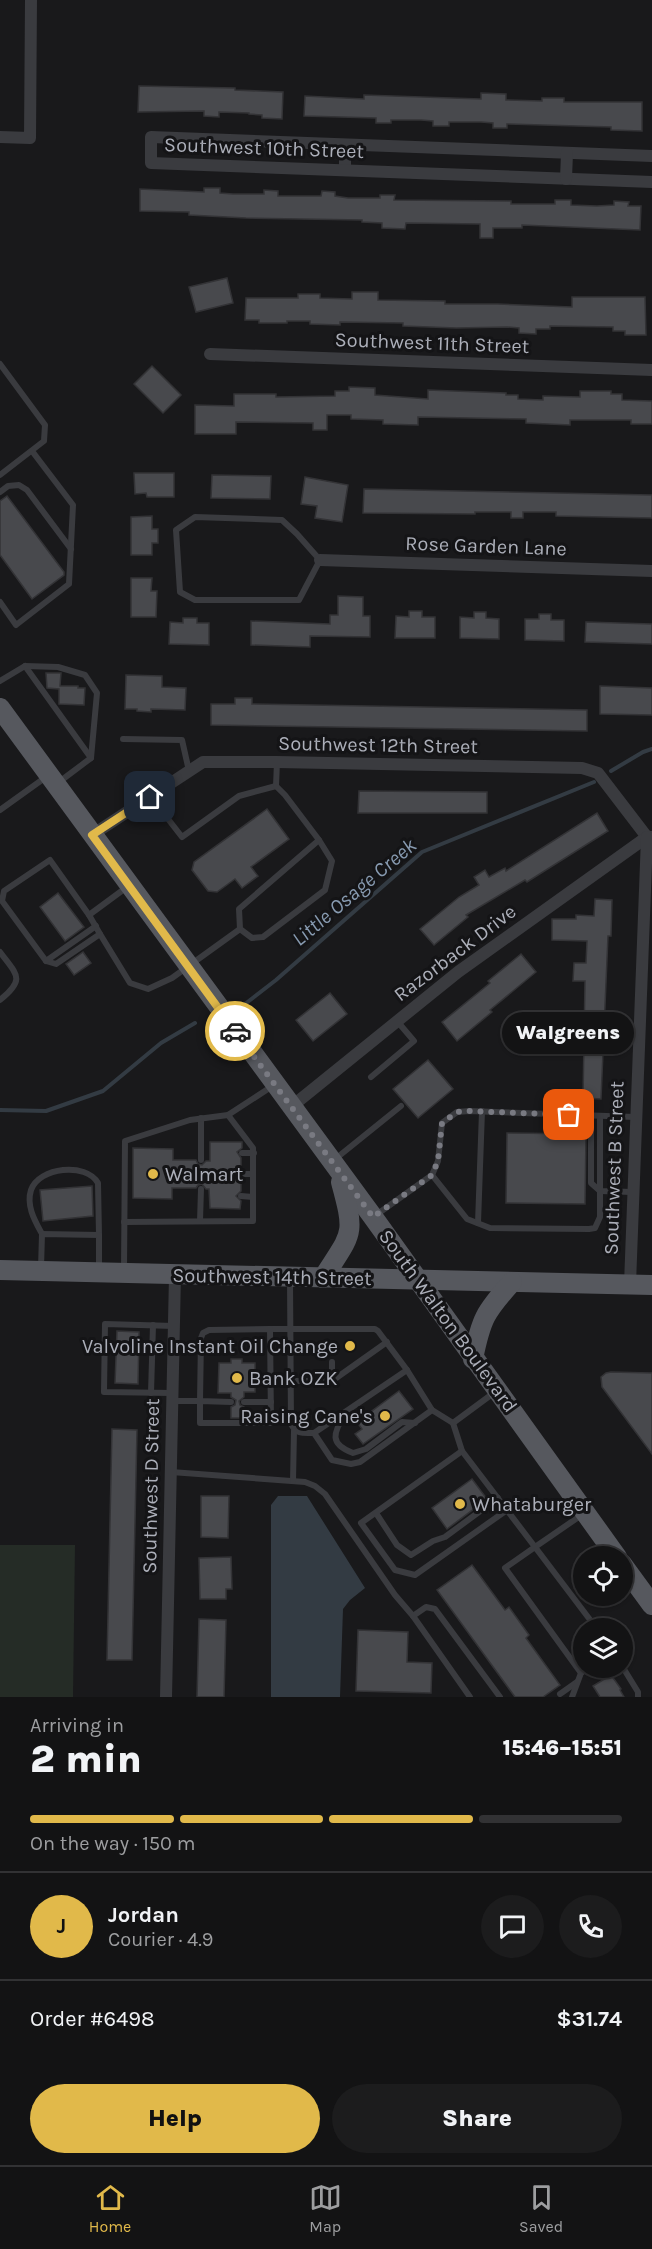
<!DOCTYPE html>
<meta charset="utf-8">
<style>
:root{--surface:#131314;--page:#1c1c1d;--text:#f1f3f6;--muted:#9d9ea0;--line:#323234;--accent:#e1b94a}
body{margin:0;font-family:Karla,sans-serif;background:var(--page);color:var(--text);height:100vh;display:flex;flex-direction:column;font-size:22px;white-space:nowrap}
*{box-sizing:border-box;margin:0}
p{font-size:20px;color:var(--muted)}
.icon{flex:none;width:33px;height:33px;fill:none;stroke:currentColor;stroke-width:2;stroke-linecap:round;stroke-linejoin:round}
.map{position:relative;height:1697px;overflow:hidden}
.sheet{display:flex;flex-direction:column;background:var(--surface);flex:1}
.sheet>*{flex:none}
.controls{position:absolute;left:573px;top:1546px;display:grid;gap:12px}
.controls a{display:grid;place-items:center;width:60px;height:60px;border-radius:50%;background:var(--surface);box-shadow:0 2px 4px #0004,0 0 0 2px var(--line);font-size:30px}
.pin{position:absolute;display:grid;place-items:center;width:51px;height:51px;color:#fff;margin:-26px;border-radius:12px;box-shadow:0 3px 9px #0006}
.courier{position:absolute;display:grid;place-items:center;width:60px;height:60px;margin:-30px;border:4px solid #e1b94a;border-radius:50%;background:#fff;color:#222;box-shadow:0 2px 8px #0007}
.bubble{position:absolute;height:42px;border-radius:21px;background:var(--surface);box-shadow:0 2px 4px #0004,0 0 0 2px var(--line);font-size:20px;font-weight:800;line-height:42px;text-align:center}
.overview em{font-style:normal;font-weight:800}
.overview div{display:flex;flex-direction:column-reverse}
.overview{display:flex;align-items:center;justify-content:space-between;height:102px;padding:0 30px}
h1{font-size:39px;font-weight:800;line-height:45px}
.bar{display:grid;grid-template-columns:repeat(4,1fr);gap:9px 6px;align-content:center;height:72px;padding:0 30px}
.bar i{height:8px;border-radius:4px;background:var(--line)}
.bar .current{background:var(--accent)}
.bar p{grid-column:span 4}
.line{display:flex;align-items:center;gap:15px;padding:0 30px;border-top:2px solid var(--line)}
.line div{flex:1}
.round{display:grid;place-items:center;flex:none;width:63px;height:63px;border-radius:32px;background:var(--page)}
.cta{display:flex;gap:12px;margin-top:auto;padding:12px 30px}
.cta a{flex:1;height:69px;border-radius:36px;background:var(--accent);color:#111;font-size:24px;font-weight:800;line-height:69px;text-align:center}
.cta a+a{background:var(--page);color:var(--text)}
.dock{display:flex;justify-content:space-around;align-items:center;height:84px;border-top:2px solid var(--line);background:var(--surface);font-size:16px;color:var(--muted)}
.dock a{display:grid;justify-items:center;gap:3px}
.dock .current{color:var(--accent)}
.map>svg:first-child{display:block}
.green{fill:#252c26}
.water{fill:#333b43}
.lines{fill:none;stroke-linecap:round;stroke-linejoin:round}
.stream{stroke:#333b43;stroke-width:4}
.building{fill:#48494d;stroke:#333336;stroke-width:1.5}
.lane{stroke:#3a3b3f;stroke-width:6}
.street{stroke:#3a3b3f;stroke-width:12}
.primary{stroke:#56585e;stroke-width:20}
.done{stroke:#797a82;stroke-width:6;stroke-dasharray:0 10.8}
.route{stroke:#e1b94a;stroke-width:8}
.poi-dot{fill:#e1b94a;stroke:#141416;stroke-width:2}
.labels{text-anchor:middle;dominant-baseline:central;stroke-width:6;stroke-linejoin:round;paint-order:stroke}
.street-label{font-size:20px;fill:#acafb9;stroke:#141416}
.poi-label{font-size:20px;fill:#acafb9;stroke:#141416;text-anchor:start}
.water-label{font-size:21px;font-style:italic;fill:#879ab0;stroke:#141416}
</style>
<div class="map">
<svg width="652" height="1697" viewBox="0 0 652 1697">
<rect width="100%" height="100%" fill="#19191b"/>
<!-- green -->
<path class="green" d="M0 1545H75L73 1697H0Z"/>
<!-- water -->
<path class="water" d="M278 1496H307L365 1588 350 1600 343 1609 340 1697H271V1505Z"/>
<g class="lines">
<!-- stream -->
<g class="stream">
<path d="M611 771 643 752 652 749"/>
<path d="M245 1004 276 980 422 852 594 782"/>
<path d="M0 1110 46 1111 103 1091 161 1043 195 1023"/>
</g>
</g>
<!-- building -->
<g class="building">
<path d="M139 86 235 88V90L283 92 282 119 262 118V115L249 114V113L219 112V117L204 116V111L138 112Z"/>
<path d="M481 93 506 94V100L542 101V98H564V102H642V131L611 130V127L507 124V128H493V123L481 122H449V126H433V121L421 120H391V123H376V118L304 116 305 96 364 99V95L481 99Z"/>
<path d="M204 188H220V193L233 194H264V190L278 191V196H321L322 191 335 192V196L348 198H380V195H395L394 200 511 201V204H555V200H571V205L597 206 614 205V201L629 202 628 206H641L640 230 522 225V228H493V238H480V224L406 223 405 229 382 228V223L362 222V220L246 218 189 215V212L140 211V189L204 192Z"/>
<path d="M227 278 233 303 196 312 189 287Z"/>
<path d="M352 292H378V300L445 301V304H498L572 307V297H645L646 335H625V331H613V327L550 326V329H536V334L519 333V328L507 327 456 328 403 326V323L340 322V325L310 324V321H287V323H259V320H245L246 298H298V294H320V298L352 299Z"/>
<path d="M152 366 181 395 163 413 134 384Z"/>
<path d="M349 387 375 388V395L428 399V390L506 393V395H518V399L543 400V396L580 397V391H611V394H622V400L652 401V424H631V420H570V425L526 423V419L418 417V425L383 424V420L351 419V415H327V430H313V423L236 422V434H195V405L234 406V394H276V397L335 396V391H349Z"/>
<path d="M134 473H174V497H147L146 493 135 494Z"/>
<path d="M212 475 271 476 270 499 211 498Z"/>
<path d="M305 477 348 485 342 522 315 518 317 506 301 504Z"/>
<path d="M364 489 652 495V518L556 516V512H523V518H511V512H475V514L363 513Z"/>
<path d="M7 496 64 572V575L32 599 0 555V501Z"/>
<path d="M152 516V529H158V543H152V555H131V517Z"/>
<path d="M131 578H152L151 591H157L156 617H131Z"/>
<path d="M338 596 363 597V616H370V637L310 636V647L251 645V621L330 624V615H338Z"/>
<path d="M409 611H422V617H435V638H395L396 616 409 617Z"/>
<path d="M474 612H486V618L499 619V639L460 638V617L474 618Z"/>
<path d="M539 614H551V620H564V641L525 640V619H539Z"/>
<path d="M183 618H197V623H209V645L169 644 170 622 183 623Z"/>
<path d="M586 622 652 624V644L585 642Z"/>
<path d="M46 673H61L60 686H78V688H85L84 705 59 704V689L47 688Z"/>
<path d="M126 675 162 676V687L186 688 185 710 151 709V712L137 711V709H125Z"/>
<path d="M600 686 652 688V715L600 714Z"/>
<path d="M235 698H252V704L587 710V731L211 725V704H235Z"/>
<path d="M359 791 487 792V813H358Z"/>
<path d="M267 809 289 839 251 867 258 876 242 888 235 879 217 892 208 891 192 870 194 862Z"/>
<path d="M597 813 608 831 527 882 525 880 466 915 468 917 434 945 420 929 459 897 479 885 474 877 485 870 489 877 505 868 506 871Z"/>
<path d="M58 893 84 927 65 941 40 907Z"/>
<path d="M595 899 612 900 611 936H608L601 1099 583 1098 585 981H573L574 963H586L587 941 552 940V919H576V915L594 916Z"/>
<path d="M83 952 91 963 74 975 66 964Z"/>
<path d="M521 954 536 972 490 1010 492 1012 457 1041 442 1022 490 983 488 981Z"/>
<path d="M330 993 347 1014 313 1041 296 1020Z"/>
<path d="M428 1060 453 1089 418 1118 393 1089Z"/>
<path d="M507 1133 586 1134 585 1204 506 1203Z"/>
<path d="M210 1142H242V1148L237 1152 241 1158V1169L236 1173 237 1177 241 1179V1191L236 1196 241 1201 240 1209 210 1208 209 1189H206L202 1184 198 1185 196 1188H172V1199L133 1198V1148L173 1149V1160H196L198 1164 202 1165 206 1161H210Z"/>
<path d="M92 1186 93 1216 43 1221 40 1190Z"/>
<path d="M117 1331 139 1332 138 1384 115 1383Z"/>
<path d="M231 1359H242V1363H255V1392H244V1397L239 1401 240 1405 244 1407V1418H231V1407L235 1405 236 1400 231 1397V1393H218L219 1363H231Z"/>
<path d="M611 1372 652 1373V1454L602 1387 601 1377 606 1373Z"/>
<path d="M399 1391 413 1409 363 1444 355 1434 362 1429 357 1422Z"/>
<path d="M112 1429 137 1430 132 1660H107Z"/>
<path d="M472 1479 487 1499 447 1529 432 1508Z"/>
<path d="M201 1496H229L228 1538 201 1537Z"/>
<path d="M231 1557 232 1589H226V1599H200L199 1558Z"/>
<path d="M472 1565 505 1610 509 1607 529 1635 526 1638 560 1685 543 1697H515L437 1590Z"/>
<path d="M199 1619 226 1620 224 1697H197Z"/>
<path d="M358 1630 408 1632 407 1662 432 1663 431 1693 356 1691Z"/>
<path d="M611 1675 621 1689 620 1690 624 1697H600L593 1686Z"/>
</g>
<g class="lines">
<!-- lane -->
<g class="lane">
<path d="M0 364 45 425 44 441 0 475"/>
<path d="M0 492 8 486 19 485 27 490 71 549"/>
<path d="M195 517 282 520 297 534 320 560 299 600H195L180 592 176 530Z"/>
<path d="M0 602 16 625 69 584 73 505 32 451"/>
<path d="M25 666 91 758"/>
<path d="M0 681 25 666 58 667 85 675 97 693 91 758 59 782"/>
<path d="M123 739 182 740 189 771"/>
<path d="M151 797 182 837 239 796 276 786"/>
<path d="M0 810 46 777"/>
<path d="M50 860 89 915 100 934 56 964 46 961 2 901 4 891Z"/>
<path d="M89 915 127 887"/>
<path d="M240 929 252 938 263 937 325 890 332 861 319 840"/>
<path d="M100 934 130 983 148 989 172 978 240 929 239 909 319 840 285 795 276 786 277 762"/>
<path d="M0 952C17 975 26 979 0 1000"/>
<path d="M46 961 96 926"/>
<path d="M371 1077 414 1041 397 1021"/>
<path d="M591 1115V1183L600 1191 632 1192"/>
<path d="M201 1118V1160"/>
<path d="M242 1153H254"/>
<path d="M334 1160 401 1106"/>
<path d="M241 1174H253"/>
<path d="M432 1175 467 1219 490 1228 589 1229 595 1228 600 1217V1116"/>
<path d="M241 1196 253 1197"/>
<path d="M376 1215 432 1175 438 1161 442 1123 457 1112 469 1111 635 1117"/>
<path d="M200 1221 201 1189"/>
<path d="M124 1222 253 1221V1148L228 1115"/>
<path d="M478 1223 482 1111"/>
<path d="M42 1234C35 1221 26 1206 31 1190 39 1167 86 1162 98 1183L99 1235"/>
<path d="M41 1268 42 1234 99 1235V1269"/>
<path d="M124 1270 125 1141 190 1120 228 1115 274 1085"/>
<path d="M290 1281 291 1424C297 1435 304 1433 314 1433L407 1370"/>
<path d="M270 1329H375L378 1331 407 1370 432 1410 453 1423"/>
<path d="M332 1362V1381"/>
<path d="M291 1381H332L387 1342"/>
<path d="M495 1392 453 1423 462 1451 535 1547 583 1514"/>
<path d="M151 1393 153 1325"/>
<path d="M172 1393 104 1392 105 1324 174 1326"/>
<path d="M173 1401H200L201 1338 203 1333 209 1330 270 1329 271 1423H200V1401L231 1402"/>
<path d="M244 1402H271"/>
<path d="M345 1414C333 1433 329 1444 353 1453L366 1449 402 1422 415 1423"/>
<path d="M314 1433 332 1460 351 1464 360 1462 432 1410"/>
<path d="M462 1451 361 1523 395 1570 415 1575 507 1510"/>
<path d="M171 1472 305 1482 315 1486 325 1494 395 1595 413 1616"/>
<path d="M293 1481 294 1431"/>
<path d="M376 1513 397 1545 411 1555 433 1541 445 1537 498 1498"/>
<path d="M622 1666 638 1692V1697"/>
<path d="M581 1673 505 1568 535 1547 597 1629"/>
<path d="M560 1694 577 1682"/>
<path d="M470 1697 413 1616 426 1607 435 1609 500 1697"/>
<path d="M572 1697 581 1673 588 1668"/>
</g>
<!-- street -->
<g class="street">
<path d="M0 137 30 138 31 0"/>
<path d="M345 145V170"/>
<path d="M652 156 151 137V163L652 182"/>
<path d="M566 179 567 153"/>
<path d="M210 354 652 370"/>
<path d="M320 560 652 571"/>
<path d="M92 835 203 762H277L582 768 598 773 647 837H652"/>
<path d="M291 1107 458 972 647 837"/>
<path d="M630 1284 647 837"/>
<path d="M166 1697 175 1275"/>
</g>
<!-- primary -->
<g class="primary">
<path d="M0 708 373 1217 617 1557"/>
<path d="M0 1270 652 1285"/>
<path d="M323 1278C352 1232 356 1237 341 1182"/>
<path d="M473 1359C481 1319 485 1312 512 1282"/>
<path d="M622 1564 652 1605"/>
</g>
</g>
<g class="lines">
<!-- done -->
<path class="done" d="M235 1031 373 1217 432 1175 438 1161 442 1123 457 1112 469 1111 569 1115"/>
<!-- route -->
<path class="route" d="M150 797 92 835 235 1031"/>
</g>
<!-- markers -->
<g class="poi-dot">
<circle cx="153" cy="1174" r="6"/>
<circle cx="350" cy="1346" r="6"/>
<circle cx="237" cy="1378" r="6"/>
<circle cx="385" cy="1416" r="6"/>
<circle cx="460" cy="1504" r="6"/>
</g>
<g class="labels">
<!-- street labels -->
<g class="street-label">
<text transform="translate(264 148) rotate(2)">Southwest 10th Street</text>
<text transform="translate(432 343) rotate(2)">Southwest 11th Street</text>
<text transform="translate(486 546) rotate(2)">Rose Garden Lane</text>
<text transform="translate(378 745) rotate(1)">Southwest 12th Street</text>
<text transform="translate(455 953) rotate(-37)">Razorback Drive</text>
<text transform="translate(614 1168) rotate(-88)">Southwest B Street</text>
<text transform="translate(272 1277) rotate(1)">Southwest 14th Street</text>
<text transform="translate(448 1321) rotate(54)">South Walton Boulevard</text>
<text transform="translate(151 1486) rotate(-89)">Southwest D Street</text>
</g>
<!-- poi labels -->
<g class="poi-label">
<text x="165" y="1174">Walmart</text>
<text x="338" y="1346" text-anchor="end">Valvoline Instant Oil Change</text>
<text x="249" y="1378">Bank OZK</text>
<text x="373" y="1416" text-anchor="end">Raising Cane's</text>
<text x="472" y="1504">Whataburger</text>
</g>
<!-- water labels -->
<g class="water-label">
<text transform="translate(354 892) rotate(-40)">Little Osage Creek</text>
</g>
</g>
</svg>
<div class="controls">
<a><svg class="icon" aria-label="locate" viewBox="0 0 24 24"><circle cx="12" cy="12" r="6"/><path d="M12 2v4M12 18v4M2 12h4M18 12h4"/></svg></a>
<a><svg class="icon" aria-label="layers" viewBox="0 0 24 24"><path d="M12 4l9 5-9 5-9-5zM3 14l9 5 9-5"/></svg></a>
</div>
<div class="pin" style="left:569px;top:1115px;background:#ea580c"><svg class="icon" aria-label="bag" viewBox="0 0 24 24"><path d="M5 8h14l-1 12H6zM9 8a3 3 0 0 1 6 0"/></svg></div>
<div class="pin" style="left:150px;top:797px;background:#1f2937"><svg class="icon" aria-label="home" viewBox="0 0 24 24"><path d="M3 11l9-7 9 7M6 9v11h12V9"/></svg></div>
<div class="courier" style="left:235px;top:1031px"><svg class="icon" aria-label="car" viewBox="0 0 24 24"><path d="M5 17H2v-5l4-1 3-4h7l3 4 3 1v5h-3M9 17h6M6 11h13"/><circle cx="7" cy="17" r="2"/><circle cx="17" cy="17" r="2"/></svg></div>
<div class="bubble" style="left:502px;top:1012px;width:132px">Walgreens</div>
</div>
<section class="sheet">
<div class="overview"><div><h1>2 min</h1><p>Arriving in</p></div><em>15:46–15:51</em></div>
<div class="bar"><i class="current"></i><i class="current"></i><i class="current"></i><i></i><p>On the way · 150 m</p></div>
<div class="line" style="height:108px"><b class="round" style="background:var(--accent);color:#111">J</b><div><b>Jordan</b><p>Courier · 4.9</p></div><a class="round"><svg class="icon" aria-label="chat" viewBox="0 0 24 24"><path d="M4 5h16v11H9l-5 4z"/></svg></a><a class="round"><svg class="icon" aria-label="phone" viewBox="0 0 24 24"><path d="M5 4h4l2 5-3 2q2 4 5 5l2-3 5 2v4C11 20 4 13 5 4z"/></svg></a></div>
<div class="line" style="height:78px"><div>Order #6498</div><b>$31.74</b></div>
<div class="cta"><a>Help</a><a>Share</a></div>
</section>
<nav class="dock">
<a class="current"><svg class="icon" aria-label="home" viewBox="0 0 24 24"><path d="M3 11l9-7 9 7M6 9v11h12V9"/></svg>Home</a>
<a><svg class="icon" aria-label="map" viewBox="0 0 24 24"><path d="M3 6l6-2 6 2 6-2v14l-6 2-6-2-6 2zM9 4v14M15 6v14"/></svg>Map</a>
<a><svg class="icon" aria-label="saved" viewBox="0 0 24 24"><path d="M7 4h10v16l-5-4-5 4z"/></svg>Saved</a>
</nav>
